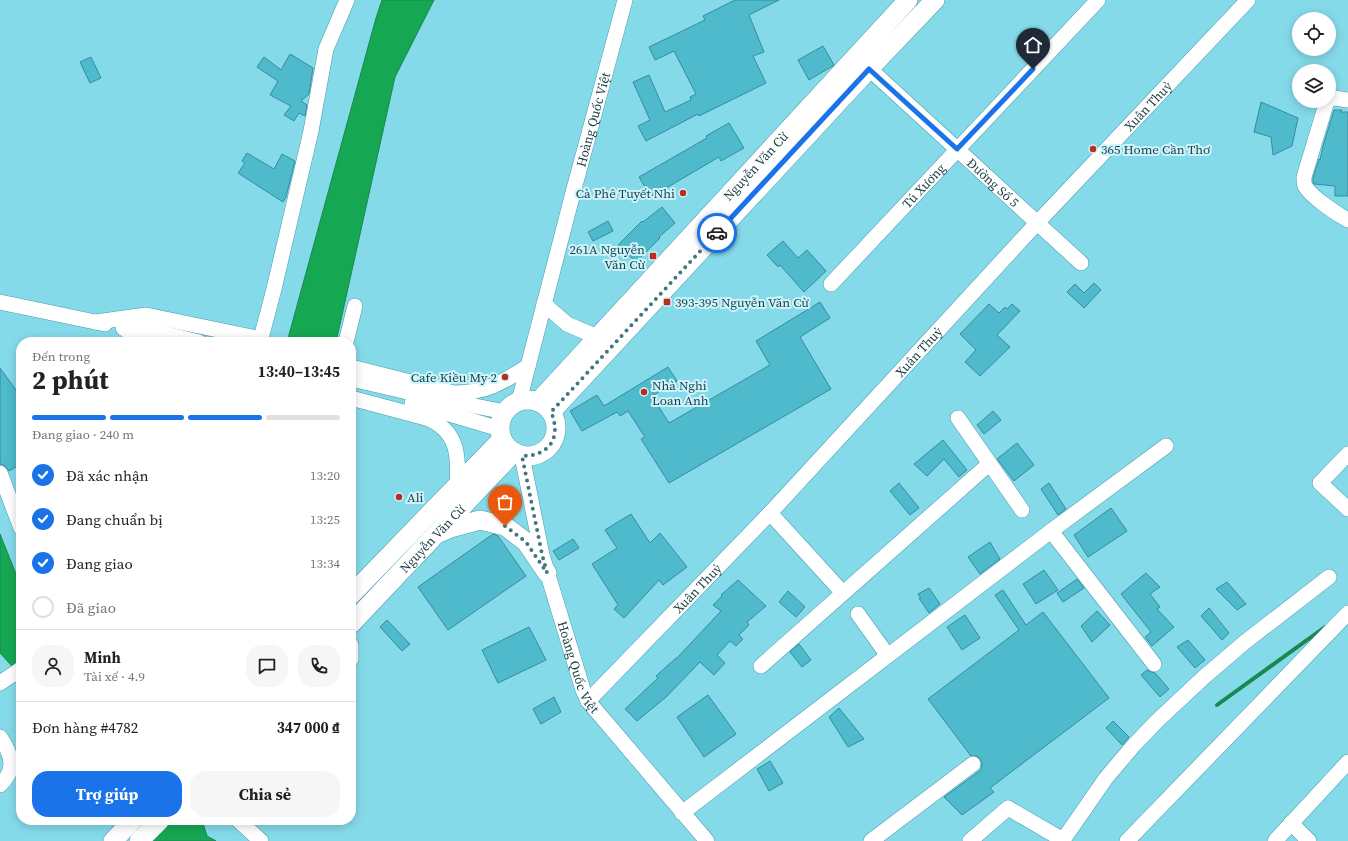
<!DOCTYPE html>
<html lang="vi">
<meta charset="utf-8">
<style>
:root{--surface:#fff;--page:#f6f6f6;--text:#222;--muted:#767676;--line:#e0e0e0;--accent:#1a73e8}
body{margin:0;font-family:"Source Serif 4",serif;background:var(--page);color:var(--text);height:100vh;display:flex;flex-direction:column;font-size:15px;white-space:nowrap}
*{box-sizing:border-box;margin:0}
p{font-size:13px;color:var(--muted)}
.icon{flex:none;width:22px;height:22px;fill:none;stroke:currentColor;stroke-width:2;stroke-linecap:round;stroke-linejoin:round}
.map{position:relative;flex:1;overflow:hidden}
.drawer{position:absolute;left:16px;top:337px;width:340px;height:488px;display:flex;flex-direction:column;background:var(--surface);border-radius:16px;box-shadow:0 2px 10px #0003}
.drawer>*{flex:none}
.buttons{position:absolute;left:1292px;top:12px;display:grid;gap:8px}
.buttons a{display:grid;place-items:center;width:44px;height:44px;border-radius:50%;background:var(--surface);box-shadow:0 2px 10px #0003;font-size:20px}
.pin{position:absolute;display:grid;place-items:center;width:34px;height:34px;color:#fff;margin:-41px -17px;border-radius:50% 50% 50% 0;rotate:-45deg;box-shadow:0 0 4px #0007}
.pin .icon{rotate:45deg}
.courier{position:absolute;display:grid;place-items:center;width:40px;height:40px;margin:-20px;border:3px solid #1a73e8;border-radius:50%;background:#fff;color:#222;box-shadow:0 1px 5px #0007}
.summary em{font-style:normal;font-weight:700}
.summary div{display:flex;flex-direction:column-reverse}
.summary{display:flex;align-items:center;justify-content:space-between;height:68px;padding:0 16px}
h1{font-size:26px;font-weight:700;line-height:30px}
.bar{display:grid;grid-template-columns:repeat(4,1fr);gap:6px 4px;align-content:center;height:48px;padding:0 16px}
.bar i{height:5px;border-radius:3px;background:var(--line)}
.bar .current{background:var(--accent)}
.bar p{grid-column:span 4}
.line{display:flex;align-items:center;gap:10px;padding:0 16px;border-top:1px solid var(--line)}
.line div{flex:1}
.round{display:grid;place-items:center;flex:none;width:42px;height:42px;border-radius:16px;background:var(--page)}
ol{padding:0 16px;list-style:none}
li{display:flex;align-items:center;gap:12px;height:44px}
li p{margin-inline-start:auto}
li .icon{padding:4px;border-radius:50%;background:var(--accent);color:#fff;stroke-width:4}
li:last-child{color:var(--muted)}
li i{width:22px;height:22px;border:2px solid var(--line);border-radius:50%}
.action{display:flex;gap:8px;margin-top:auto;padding:8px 16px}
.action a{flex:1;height:46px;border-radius:16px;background:var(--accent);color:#fff;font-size:16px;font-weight:700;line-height:46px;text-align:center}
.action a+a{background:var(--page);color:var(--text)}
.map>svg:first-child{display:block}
.water{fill:#16a753;stroke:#188950}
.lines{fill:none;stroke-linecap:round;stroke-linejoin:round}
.stream{stroke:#188950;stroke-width:4}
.building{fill:#4ebacc;stroke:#348d9c}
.minor-casing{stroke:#469cab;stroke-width:16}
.major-casing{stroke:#469cab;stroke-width:20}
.minor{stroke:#fff;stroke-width:15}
.major{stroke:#fff;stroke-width:19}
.done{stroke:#427781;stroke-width:4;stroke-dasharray:0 7.2}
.route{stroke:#1a73e8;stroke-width:5}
.poi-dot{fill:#ba2d1c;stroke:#ccf4fc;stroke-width:1.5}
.labels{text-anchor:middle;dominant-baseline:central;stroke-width:4;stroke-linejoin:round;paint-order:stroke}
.street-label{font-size:13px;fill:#1e4248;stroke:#ccf4fc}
.poi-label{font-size:13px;fill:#1e4248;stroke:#ccf4fc;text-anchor:start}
</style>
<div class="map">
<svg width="1348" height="841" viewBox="0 0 1348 841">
<rect width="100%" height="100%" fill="#85daea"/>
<!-- water -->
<g class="water">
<path d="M382 0H434L395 77 336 342H287L376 18Z"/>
<path d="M0 534 16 574 21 580V676L0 653Z"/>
<path d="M134 820H202L207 836 216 841H145Z"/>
</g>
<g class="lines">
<!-- stream -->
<path class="stream" d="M1217 705 1325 627"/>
</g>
<!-- building -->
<g class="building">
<path d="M735 0H779L749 15 764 52 753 56 766 83 699 116 698 114 646 141 638 126 650 120 633 82 649 75 665 112 691 100 690 97 696 94 674 51 655 60 649 47 705 20 703 16Z"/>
<path d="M823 46 834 65 831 67 809 80 798 60Z"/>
<path d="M290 54 313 68 309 94 301 101 307 105 305 116 299 113 294 121 284 115 291 106 270 95 278 81 257 67 264 57 281 70Z"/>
<path d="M91 57 101 78 90 83 80 62Z"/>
<path d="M1261 102 1298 118 1292 146 1273 155 1271 137 1254 132Z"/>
<path d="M1334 110H1342L1341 112H1348V196H1335V186L1314 184 1313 182V178L1319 159 1320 160 1323 146Z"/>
<path d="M729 123 744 148 721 161 719 157 651 197 639 177 707 138 706 136Z"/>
<path d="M247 153 274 169 282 154 295 161 286 197 283 202 238 173 245 163 242 161Z"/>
<path d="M662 207 675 223 659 237 660 238 636 262 618 245 642 221 643 222Z"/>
<path d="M608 221 613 231 593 241 588 232Z"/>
<path d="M783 241 798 258 807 250 826 271 804 292 780 265 778 267 767 255Z"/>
<path d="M1094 283 1101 290 1084 308 1067 292 1075 284 1084 293Z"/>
<path d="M820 302 830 318 800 337 831 389 669 483 641 439 645 437 628 411 620 416 617 412 582 431 570 411 597 395 604 406 668 367 677 381 652 396 669 423 770 365 756 341Z"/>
<path d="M989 304 999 313 1005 307 1007 309 1012 304 1020 311 997 335 1010 347 980 376 965 362 976 350 960 334Z"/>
<path d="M0 368 21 397V464L9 471 5 466 0 464Z"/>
<path d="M993 411 1001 420 984 434 977 425Z"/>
<path d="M943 440 967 470 959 477 944 459 927 476 914 464Z"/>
<path d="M1017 443 1034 465 1014 481 997 459Z"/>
<path d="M899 483 919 508 910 515 890 491Z"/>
<path d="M1049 483 1066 509 1058 515 1041 489Z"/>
<path d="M1111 508 1127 531 1088 557 1074 535Z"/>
<path d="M631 514 650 543 660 533 687 567 663 585 659 580 624 618 614 609 618 605 592 564 617 548 605 530Z"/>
<path d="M493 534 498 536 526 576 448 630 418 587Z"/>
<path d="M573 539 579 548 559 560 553 551Z"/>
<path d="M990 542 1000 559 980 574 968 557Z"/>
<path d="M1044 570 1058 590 1036 604 1023 584Z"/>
<path d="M1146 573 1160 587 1150 594 1160 607 1157 609 1174 627 1152 646 1145 637 1151 632 1121 594Z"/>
<path d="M1077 579 1084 588 1063 602 1057 593Z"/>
<path d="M738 580 766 606 747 622 749 625 739 635 743 639 736 646 730 641 717 655 725 663 714 675 700 662 666 697 637 721 625 709 658 678 656 676 676 658H677L721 611 713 605 722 596 721 595Z"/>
<path d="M1227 582 1246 604 1237 610 1216 589Z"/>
<path d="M929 588 940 604 929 613 919 598H921L918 594Z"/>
<path d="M1003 590 1026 625 1043 612 1109 698 990 788 994 792 962 815 944 797 981 770 982 763 980 759 977 756H971L928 699 1019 630 995 595Z"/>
<path d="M788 591 805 607 796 617 779 602Z"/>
<path d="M1209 608 1229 633 1222 640 1201 616Z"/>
<path d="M1097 611 1110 625 1092 642 1081 626Z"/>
<path d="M965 615 980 638 962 650 947 627Z"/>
<path d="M387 620 410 644 402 651 380 627Z"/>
<path d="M529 627 546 660 498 683 482 650Z"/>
<path d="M1188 640 1205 660 1195 668 1177 647Z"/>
<path d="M799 644 811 660 802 667 790 652Z"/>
<path d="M1147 670 1151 672 1155 673 1169 689 1160 697 1141 675Z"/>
<path d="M708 695 736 734 704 757 677 717Z"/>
<path d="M554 697 561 712 541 724 533 709Z"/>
<path d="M839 708 864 739 848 747 829 717Z"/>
<path d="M1113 721 1129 737 1122 745 1106 728Z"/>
<path d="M770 761 783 783 769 791 757 769Z"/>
</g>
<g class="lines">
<!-- minor casing -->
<g class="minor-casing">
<g id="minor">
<path id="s1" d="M862 62 1081 263"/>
<path d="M1329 99 1335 98 1348 100"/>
<path d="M1327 101 1304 177C1304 180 1304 184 1305 186 1311 197 1337 214 1348 220"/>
<path id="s2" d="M831 284 1098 0"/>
<path d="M0 302 105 324"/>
<path d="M544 304 567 324 597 337"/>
<path d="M96 322 146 315 261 339"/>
<path d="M158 342 138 337 123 328H141L199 342"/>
<path d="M260 342 274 289 311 131 326 49 347 0"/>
<path d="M346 342 355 306"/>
<path d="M351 367 454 393C485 393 504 382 528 366"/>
<path d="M351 379 425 396 505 412"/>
<path d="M351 398 426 418C458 430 459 456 457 485"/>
<path id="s3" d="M519 401 574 189 625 0"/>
<path d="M412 403 500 429"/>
<path d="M958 418 1022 510"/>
<path d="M1348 454 1320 483 1348 509"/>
<path id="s4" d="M522 456 542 555 583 690 588 701 707 841"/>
<path d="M0 473 21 528"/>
<path d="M770 513 843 593"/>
<path d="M1051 531 1154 664"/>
<path d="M858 614 888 656"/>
<path d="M351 645V659"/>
<path d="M761 666 989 464"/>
<path d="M0 683 21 669"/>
<path id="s5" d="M588 701 770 513 1037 223 1248 0"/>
<path d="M0 737C12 755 17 769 0 785"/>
<path d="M682 813 1051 531 1166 446"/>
<path d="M238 820 261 841"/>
<path d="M1291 823 1309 841"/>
<path d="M871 841 973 764"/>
<path d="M970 841 1008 808 1063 840 1106 778 1134 745 1157 721 1204 677 1245 642 1329 577"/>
<path d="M1127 841 1348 613"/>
<path d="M1275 841 1348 762"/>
</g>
</g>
<!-- major casing -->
<g class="major-casing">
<g id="major">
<circle cx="528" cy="428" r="28"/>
<path id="s6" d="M538 402 908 0"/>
<path d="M551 412 869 69 935 0"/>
<path d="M441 532 450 528 480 520 505 526 526 542 547 573"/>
<path d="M351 595 502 439"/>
<path id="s7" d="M351 624 514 452"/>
<path d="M113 841 133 820"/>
<path d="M139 841 160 820"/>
</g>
</g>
<!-- minor -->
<use href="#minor" class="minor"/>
<!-- major -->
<use href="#major" class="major"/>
</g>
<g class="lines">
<!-- done -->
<path class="done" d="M505 526 526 542 547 573 542 554 522 456C549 456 562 438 551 412L717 233"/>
<!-- route -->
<path class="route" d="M717 233 869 69 957 149 1033 69"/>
</g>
<!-- markers -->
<g class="poi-dot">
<circle cx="1093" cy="149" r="4"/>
<circle cx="683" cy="193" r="4"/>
<rect x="649" y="252" width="8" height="8" rx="2"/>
<rect x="663" y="298" width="8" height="8" rx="2"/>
<circle cx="505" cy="377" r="4"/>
<circle cx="644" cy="392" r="4"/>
<circle cx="399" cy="497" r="4"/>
</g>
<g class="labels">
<!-- street labels -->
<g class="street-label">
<text stroke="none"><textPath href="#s5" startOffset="817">Xuân Thuỷ</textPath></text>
<text stroke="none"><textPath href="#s3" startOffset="291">Hoàng Quốc Việt</textPath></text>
<text stroke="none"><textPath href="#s6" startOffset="321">Nguyễn Văn Cừ</textPath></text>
<text stroke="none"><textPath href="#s1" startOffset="178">Đường Số 5</textPath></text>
<text stroke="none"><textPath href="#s2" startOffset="135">Tú Xương</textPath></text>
<text stroke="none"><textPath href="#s5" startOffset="481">Xuân Thuỷ</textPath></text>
<text stroke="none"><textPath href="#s7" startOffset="118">Nguyễn Văn Cừ</textPath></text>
<text stroke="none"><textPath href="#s5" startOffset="157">Xuân Thuỷ</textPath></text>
<text stroke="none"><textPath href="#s4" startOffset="219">Hoàng Quốc Việt</textPath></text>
</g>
<!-- poi labels -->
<g class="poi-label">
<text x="1101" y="149">365 Home Cần Thơ</text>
<text x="675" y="193" text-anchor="end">Cà Phê Tuyết Nhi</text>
<text x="645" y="249" text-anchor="end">261A Nguyễn<tspan x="645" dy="15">Văn Cừ</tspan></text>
<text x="675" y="302">393-395 Nguyễn Văn Cừ</text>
<text x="497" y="377" text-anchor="end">Cafe Kiều My 2</text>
<text x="652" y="385">Nhà Nghỉ<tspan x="652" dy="15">Loan Anh</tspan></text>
<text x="407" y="497">Ali</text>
</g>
</g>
</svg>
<div class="buttons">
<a><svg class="icon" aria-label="locate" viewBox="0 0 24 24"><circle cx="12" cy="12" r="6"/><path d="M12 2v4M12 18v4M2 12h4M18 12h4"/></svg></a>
<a><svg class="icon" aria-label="layers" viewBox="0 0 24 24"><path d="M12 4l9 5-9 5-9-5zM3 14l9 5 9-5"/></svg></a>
</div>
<div class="pin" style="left:505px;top:526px;background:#ea580c"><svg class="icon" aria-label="bag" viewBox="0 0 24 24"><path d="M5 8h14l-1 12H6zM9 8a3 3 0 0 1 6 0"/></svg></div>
<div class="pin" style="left:1033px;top:69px;background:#1f2937"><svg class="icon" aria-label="home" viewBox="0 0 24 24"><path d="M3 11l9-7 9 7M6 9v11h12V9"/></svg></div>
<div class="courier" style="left:717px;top:233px"><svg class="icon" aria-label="car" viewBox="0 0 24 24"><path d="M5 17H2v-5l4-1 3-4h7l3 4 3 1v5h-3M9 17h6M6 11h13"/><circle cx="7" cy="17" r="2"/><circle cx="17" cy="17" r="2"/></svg></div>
<section class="drawer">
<div class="summary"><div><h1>2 phút</h1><p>Đến trong</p></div><em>13:40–13:45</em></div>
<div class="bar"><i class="current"></i><i class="current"></i><i class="current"></i><i></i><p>Đang giao · 240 m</p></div>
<ol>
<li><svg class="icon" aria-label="check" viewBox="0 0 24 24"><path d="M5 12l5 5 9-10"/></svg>Đã xác nhận<p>13:20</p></li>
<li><svg class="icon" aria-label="check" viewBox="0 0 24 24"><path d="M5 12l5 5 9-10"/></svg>Đang chuẩn bị<p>13:25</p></li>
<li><svg class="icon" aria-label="check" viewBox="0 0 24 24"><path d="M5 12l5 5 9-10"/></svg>Đang giao<p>13:34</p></li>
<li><i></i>Đã giao</li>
</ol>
<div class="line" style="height:72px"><a class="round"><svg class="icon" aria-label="person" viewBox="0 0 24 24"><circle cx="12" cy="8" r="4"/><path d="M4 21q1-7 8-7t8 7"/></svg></a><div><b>Minh</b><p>Tài xế · 4.9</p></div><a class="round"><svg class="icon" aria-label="chat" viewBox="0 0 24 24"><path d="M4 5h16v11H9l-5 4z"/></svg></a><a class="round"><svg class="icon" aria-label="phone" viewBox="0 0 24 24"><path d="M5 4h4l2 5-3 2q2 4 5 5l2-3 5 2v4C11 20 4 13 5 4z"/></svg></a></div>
<div class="line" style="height:52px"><div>Đơn hàng #4782</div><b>347 000 ₫</b></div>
<div class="action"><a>Trợ giúp</a><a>Chia sẻ</a></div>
</section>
</div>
